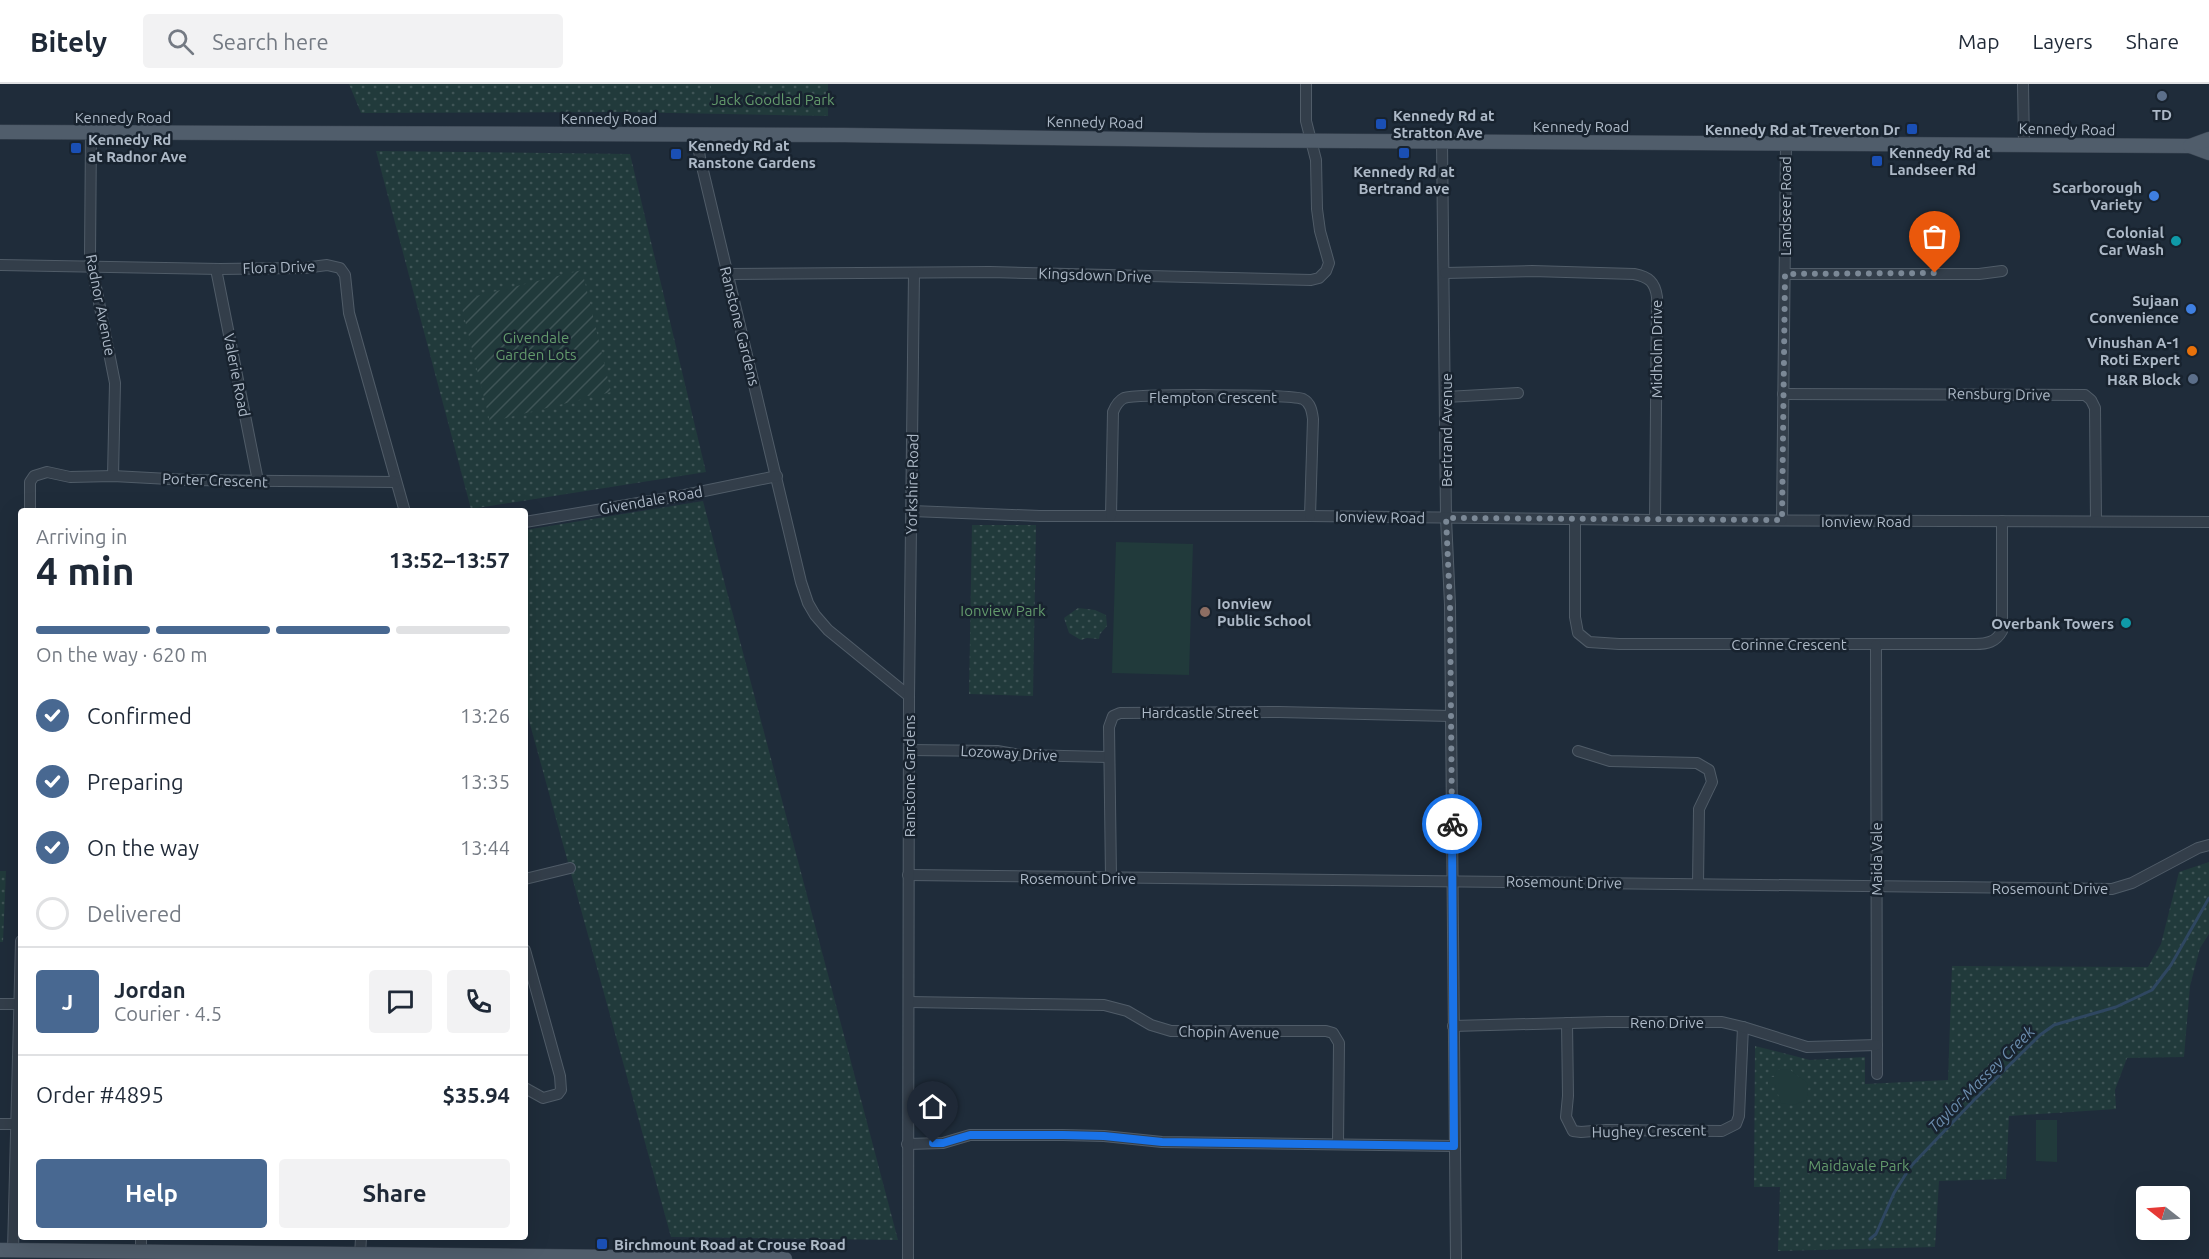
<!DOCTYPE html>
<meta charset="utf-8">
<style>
:root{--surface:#fff;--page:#f2f2f3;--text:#1f2937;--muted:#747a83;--line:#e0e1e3;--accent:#486891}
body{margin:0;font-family:Ubuntu,sans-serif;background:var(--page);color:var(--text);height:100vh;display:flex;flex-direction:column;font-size:22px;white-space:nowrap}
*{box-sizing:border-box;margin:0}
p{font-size:20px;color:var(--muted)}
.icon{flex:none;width:33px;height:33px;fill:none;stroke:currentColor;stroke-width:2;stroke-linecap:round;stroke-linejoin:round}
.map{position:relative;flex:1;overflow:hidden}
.sheet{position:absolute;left:18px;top:424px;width:510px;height:732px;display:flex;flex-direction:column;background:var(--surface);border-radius:6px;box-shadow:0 6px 24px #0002}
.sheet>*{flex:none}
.needle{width:39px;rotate:287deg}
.buttons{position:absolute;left:2136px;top:1102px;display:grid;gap:12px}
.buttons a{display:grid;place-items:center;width:54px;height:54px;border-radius:6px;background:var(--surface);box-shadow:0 6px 24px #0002;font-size:30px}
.pin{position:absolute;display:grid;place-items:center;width:51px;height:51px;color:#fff;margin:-62px -26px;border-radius:50% 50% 50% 0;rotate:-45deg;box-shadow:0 0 6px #0007}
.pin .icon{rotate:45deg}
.courier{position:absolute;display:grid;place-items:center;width:60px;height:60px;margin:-30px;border:4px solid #1a73e8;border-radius:50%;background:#fff;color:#222;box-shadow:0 2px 8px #0007}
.headline em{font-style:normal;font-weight:600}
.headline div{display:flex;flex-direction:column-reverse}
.headline{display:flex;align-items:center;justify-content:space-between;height:102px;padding:0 18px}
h1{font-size:39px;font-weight:600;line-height:45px}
.bar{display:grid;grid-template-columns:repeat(4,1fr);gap:9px 6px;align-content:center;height:72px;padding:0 18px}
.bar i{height:8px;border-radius:4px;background:var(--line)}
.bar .active{background:var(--accent)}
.bar p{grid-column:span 4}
.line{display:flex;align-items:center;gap:15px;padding:0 18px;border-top:2px solid var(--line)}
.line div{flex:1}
.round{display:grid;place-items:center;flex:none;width:63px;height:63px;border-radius:6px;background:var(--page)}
ol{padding:0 18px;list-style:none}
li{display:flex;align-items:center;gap:18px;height:66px}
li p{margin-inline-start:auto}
li .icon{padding:6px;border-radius:50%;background:var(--accent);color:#fff;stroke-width:4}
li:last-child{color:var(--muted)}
li i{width:33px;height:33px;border:3px solid var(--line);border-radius:50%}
.cta{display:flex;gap:12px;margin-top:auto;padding:12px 18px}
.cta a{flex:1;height:69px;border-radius:6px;background:var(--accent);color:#fff;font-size:24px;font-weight:600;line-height:69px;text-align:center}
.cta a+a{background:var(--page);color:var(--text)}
header{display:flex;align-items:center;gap:36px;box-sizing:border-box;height:84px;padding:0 30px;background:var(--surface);border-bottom:2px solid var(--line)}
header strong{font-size:28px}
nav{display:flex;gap:33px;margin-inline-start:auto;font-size:21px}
.search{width:420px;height:54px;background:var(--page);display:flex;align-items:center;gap:15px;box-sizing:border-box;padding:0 21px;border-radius:6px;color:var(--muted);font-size:22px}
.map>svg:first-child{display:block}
.grass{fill:url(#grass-dots)}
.garden{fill:url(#garden-furrows)}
.pitch{fill:#213a3b}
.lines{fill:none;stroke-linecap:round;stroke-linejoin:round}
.stream{stroke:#2f4761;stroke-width:3}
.minor-casing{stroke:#505c68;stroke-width:12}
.major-casing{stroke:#3c4754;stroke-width:15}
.minor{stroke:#333e4a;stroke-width:10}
.major{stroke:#505d6b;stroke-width:14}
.done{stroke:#7b8896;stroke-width:6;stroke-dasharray:0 10.8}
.route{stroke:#1a73e8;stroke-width:8}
.service-dot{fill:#5c6f8a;stroke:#18232f;stroke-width:2}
.transit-dot{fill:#1a4fb4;stroke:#18232f;stroke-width:2}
.shop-dot{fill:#3f7fe0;stroke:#18232f;stroke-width:2}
.culture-dot{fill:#0f9aa8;stroke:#18232f;stroke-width:2}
.food-dot{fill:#e8710a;stroke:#18232f;stroke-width:2}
.education-dot{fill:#8d6e63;stroke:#18232f;stroke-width:2}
.labels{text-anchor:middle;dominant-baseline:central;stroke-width:5;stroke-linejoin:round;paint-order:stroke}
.park-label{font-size:15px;fill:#639a6c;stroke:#18232f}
.poi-label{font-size:15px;font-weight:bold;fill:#adb9c7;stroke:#18232f;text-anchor:end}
.street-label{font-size:15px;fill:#adb9c7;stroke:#18232f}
.water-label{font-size:16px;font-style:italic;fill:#6b8cad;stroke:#18232f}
</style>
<header>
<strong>Bitely</strong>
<div class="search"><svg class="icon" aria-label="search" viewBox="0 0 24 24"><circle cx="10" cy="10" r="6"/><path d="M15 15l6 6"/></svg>Search here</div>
<nav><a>Map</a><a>Layers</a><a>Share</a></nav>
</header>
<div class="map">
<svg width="2209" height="1175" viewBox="0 0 2209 1175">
<defs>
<pattern id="grass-dots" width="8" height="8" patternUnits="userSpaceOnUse" patternTransform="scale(1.5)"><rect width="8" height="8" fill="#213a3b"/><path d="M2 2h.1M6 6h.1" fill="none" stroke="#3f5456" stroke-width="1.8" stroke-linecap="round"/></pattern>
<pattern id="garden-furrows" width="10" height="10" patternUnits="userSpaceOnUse" patternTransform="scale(1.5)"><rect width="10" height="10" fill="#213a3b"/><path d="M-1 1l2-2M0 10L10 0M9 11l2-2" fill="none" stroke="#3f5456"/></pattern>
</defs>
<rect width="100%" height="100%" fill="#1f2c3a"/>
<!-- grass -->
<g class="grass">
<path d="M349 0H828V32L619 28 361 29Z"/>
<path d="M376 67 630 70 706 388 471 425Z"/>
<path d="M703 417 898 1156 671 1153 525 622V446Z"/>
<path d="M972 441H1036L1033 612 969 610Z"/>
<path d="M1078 524 1095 526 1106 531 1107 542 1100 550 1099 555 1087 554 1081 556 1069 549 1064 534Z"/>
<path d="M2209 778V850L2200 864 2190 902 2184 973 2127 974 2115 1006 2116 1025 2009 1032 2006 1095 1939 1097 1935 1163 1778 1167 1780 1103H1754L1755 962 1810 976 1865 973V1000L1948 996 1952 882 2148 883 2161 860 2179 788Z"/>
<path d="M0 787H6L3 858H0Z"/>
</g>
<!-- garden -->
<path class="garden" d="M582 186 611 308 591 313 586 311 583 315 490 338 460 216Z"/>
<!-- pitch -->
<g class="pitch">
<path d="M711 0H751L750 18H711Z"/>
<path d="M1116 458 1193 460 1189 591 1112 589Z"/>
<path d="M1790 985C1798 997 1814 992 1806 1016L1794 1021 1781 1019 1775 1001H1768V993H1774L1777 986Z"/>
<path d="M2036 1036H2057V1078L2036 1077Z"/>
</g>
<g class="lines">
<!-- stream -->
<path class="stream" d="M1870 1155 1876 1150 1894 1109 1911 1082 1973 1017 2040 951 2054 941 2116 923 2152 906 2171 881 2209 814"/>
<!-- minor casing -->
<g class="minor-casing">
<g id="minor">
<path d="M2023 0 2024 61"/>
<path d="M91 49 90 173 115 299 113 392"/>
<path d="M697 51 700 74 801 498 808 519 815 531 828 546 909 612"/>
<path d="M1442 57 1446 434 1450 521 1456 1175"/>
<path d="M0 181 220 185 304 184 327 181 340 184 345 191 349 229 405 428"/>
<path d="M216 185 258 397"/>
<path d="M1445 189 1532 187 1634 190C1649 193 1655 198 1657 213L1655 436"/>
<path d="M727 190 990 188 1311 196 1319 194 1326 187 1329 179 1320 147 1317 125 1316 76 1306 37V0"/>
<path d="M1785 190H1979L2002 187"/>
<path d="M1783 310 2085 311 2091 316 2095 324 2096 437"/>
<path d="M1446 313 1518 309"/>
<path d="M912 427 1040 432H1310L1655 436 2209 438"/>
<path d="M30 428V398L34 392 47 388 70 393 113 392 188 396 396 398"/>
<path d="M1111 432 1113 328C1115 323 1118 317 1124 314 1137 310 1292 310 1303 315 1311 319 1312 328 1313 335L1310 432"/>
<path d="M1575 435V533L1578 549 1589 558 1619 560H1975C1987 560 1996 558 2002 547V437"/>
<path d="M1782 436 1786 60"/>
<path d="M525 438 680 412 777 392"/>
<path d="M1876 561 1877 990"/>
<path d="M909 666 997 667 1020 671 1108 673"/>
<path d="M1578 667 1610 677 1697 679 1709 686 1712 698 1699 725 1698 800"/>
<path d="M908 791 2112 805 2132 799 2198 764 2209 761"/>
<path d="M1111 793 1109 643 1113 632 1120 629 1279 628 1450 632"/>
<path d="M525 795 570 784"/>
<path d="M525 866 560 992 561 1006 558 1010 543 1014 525 1004"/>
<path d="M909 918 1104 921 1127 927 1151 941 1171 947H1326L1333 949 1339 959 1338 1060"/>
<path d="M0 920H21"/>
<path d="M1567 939 1568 1012 1566 1033 1573 1047 1581 1048 1606 1046 1722 1047 1736 1040 1739 1032 1743 943"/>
<path d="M1453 942 1608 938H1722L1743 943 1807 963 1877 961"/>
<path d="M0 1040H15"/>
<path d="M907 1060 943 1059 970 1051H1063L1104 1052 1162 1058 1454 1062"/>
<path d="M13 1166 21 857"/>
<path d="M141 1169V1154"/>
<path d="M360 1171 361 1154"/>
<path d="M908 1175 909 612 914 189"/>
</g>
</g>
<!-- major casing -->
<g class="major-casing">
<g id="major">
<path d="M0 48 844 51 1200 56 2190 62 2209 69"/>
<path d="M2190 62 2209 55"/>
<path d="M0 1166 785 1175"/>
</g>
</g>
<!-- minor -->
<use href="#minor" class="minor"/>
<!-- major -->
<use href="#major" class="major"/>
</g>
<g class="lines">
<!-- done -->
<path class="done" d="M1452 740 1450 521 1446 434 1782 436 1785 190 1935 189"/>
<!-- route -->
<path class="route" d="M933 1059H943L970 1051H1063L1104 1052 1162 1058 1454 1062 1452 740"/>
</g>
<!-- markers -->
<g class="service-dot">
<circle cx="2162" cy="12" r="6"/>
<circle cx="2193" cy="295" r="6"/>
</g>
<g class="transit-dot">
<rect x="1375" y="34" width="12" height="12" rx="3"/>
<rect x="1906" y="39" width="12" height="12" rx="3"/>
<rect x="70" y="58" width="12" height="12" rx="3"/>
<rect x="1398" y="63" width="12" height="12" rx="3"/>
<rect x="670" y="64" width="12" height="12" rx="3"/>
<rect x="1871" y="71" width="12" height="12" rx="3"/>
<rect x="596" y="1154" width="12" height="12" rx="3"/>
</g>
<g class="shop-dot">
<circle cx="2154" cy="112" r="6"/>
<circle cx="2191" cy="225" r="6"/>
</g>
<g class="culture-dot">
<circle cx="2176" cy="157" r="6"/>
<circle cx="2126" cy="539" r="6"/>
</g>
<circle class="food-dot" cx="2192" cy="267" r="6"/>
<circle class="education-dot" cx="1205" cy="528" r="6"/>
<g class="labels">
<!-- park labels -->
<g class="park-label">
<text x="773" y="15">Jack Goodlad Park</text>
<text x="536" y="253">Givendale<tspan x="536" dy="17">Garden Lots</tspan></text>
<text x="1003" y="526">Ionview Park</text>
<text x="1859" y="1081">Maidavale Park</text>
</g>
<!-- poi labels -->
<g class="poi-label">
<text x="2162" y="30" text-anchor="middle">TD</text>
<text x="1393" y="31" text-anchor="start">Kennedy Rd at<tspan x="1393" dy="17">Stratton Ave</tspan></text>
<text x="1900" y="45">Kennedy Rd at Treverton Dr</text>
<text x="88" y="55" text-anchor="start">Kennedy Rd<tspan x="88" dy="17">at Radnor Ave</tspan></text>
<text x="688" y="61" text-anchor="start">Kennedy Rd at<tspan x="688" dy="17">Ranstone Gardens</tspan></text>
<text x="1889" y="68" text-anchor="start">Kennedy Rd at<tspan x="1889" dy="17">Landseer Rd</tspan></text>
<text x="1404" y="87" text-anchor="middle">Kennedy Rd at<tspan x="1404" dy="17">Bertrand ave</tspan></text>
<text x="2142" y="103">Scarborough<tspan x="2142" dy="17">Variety</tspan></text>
<text x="2164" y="148">Colonial<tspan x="2164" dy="17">Car Wash</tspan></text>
<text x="2179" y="216">Sujaan<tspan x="2179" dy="17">Convenience</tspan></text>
<text x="2180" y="258">Vinushan A-1<tspan x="2180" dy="17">Roti Expert</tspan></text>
<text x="2181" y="295">H&amp;R Block</text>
<text x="1217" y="519" text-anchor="start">Ionview<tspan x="1217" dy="17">Public School</tspan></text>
<text x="2114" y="539">Overbank Towers</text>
<text x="614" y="1160" text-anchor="start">Birchmount Road at Crouse Road</text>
</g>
<!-- street labels -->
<g class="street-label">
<text x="123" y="33">Kennedy Road</text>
<text x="609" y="34">Kennedy Road</text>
<text transform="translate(1095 38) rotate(1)">Kennedy Road</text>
<text x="1581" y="42">Kennedy Road</text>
<text transform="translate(2067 45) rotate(1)">Kennedy Road</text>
<text transform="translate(1785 122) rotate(-90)">Landseer Road</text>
<text transform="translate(279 183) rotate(-2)">Flora Drive</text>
<text transform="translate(1095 191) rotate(2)">Kingsdown Drive</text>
<text transform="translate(101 221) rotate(79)">Radnor Avenue</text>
<text transform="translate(740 242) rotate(76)">Ranstone Gardens</text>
<text transform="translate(1656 265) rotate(-90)">Midholm Drive</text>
<text transform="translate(237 291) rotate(79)">Valerie Road</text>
<text transform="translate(1999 310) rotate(1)">Rensburg Drive</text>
<text x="1213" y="313">Flempton Crescent</text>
<text transform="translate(1446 346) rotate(-90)">Bertrand Avenue</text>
<text transform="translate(215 396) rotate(2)">Porter Crescent</text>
<text transform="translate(912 400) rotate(-89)">Yorkshire Road</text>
<text transform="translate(651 416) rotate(-10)">Givendale Road</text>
<text transform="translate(1380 433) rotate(1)">Ionview Road</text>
<text x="1866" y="437">Ionview Road</text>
<text x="1789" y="560">Corinne Crescent</text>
<text x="1200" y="628">Hardcastle Street</text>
<text transform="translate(1009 669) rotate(3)">Lozoway Drive</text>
<text transform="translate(909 692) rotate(-90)">Ranstone Gardens</text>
<text transform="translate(1876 775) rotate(-90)">Maida Vale</text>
<text x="1078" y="794">Rosemount Drive</text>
<text transform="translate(1564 798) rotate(1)">Rosemount Drive</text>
<text x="2050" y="804">Rosemount Drive</text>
<text x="1667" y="938">Reno Drive</text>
<text transform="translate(1229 948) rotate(1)">Chopin Avenue</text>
<text transform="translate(1649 1047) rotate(-1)">Hughey Crescent</text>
</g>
<!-- water labels -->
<g class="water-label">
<text transform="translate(1981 995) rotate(-45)">Taylor-Massey Creek</text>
</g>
</g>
</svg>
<div class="buttons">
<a><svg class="needle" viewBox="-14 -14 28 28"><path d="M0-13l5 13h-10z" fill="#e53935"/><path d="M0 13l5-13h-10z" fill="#747a83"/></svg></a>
</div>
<div class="pin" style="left:1935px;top:189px;background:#ea580c"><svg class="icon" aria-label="bag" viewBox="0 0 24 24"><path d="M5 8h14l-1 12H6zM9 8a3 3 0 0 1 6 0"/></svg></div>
<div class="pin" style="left:933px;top:1059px;background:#1f2937"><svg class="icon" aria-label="home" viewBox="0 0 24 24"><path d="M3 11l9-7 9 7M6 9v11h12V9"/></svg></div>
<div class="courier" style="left:1452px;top:740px"><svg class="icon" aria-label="bike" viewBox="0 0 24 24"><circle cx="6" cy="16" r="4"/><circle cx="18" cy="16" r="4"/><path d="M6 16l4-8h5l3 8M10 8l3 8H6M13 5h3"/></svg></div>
<section class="sheet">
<div class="headline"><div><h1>4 min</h1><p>Arriving in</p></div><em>13:52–13:57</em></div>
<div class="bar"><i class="active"></i><i class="active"></i><i class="active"></i><i></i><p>On the way · 620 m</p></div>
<ol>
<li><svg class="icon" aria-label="check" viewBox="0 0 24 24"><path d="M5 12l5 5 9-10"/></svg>Confirmed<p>13:26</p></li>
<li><svg class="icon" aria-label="check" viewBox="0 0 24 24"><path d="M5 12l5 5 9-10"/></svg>Preparing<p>13:35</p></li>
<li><svg class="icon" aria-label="check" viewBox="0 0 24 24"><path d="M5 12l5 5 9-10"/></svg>On the way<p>13:44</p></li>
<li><i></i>Delivered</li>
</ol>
<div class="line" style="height:108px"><b class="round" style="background:var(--accent);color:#fff">J</b><div><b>Jordan</b><p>Courier · 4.5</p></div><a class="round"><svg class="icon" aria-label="chat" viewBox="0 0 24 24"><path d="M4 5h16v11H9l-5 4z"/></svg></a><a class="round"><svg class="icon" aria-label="phone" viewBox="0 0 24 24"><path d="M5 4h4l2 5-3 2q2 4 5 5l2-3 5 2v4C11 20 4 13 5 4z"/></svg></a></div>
<div class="line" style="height:78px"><div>Order #4895</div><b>$35.94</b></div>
<div class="cta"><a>Help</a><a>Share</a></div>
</section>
</div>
